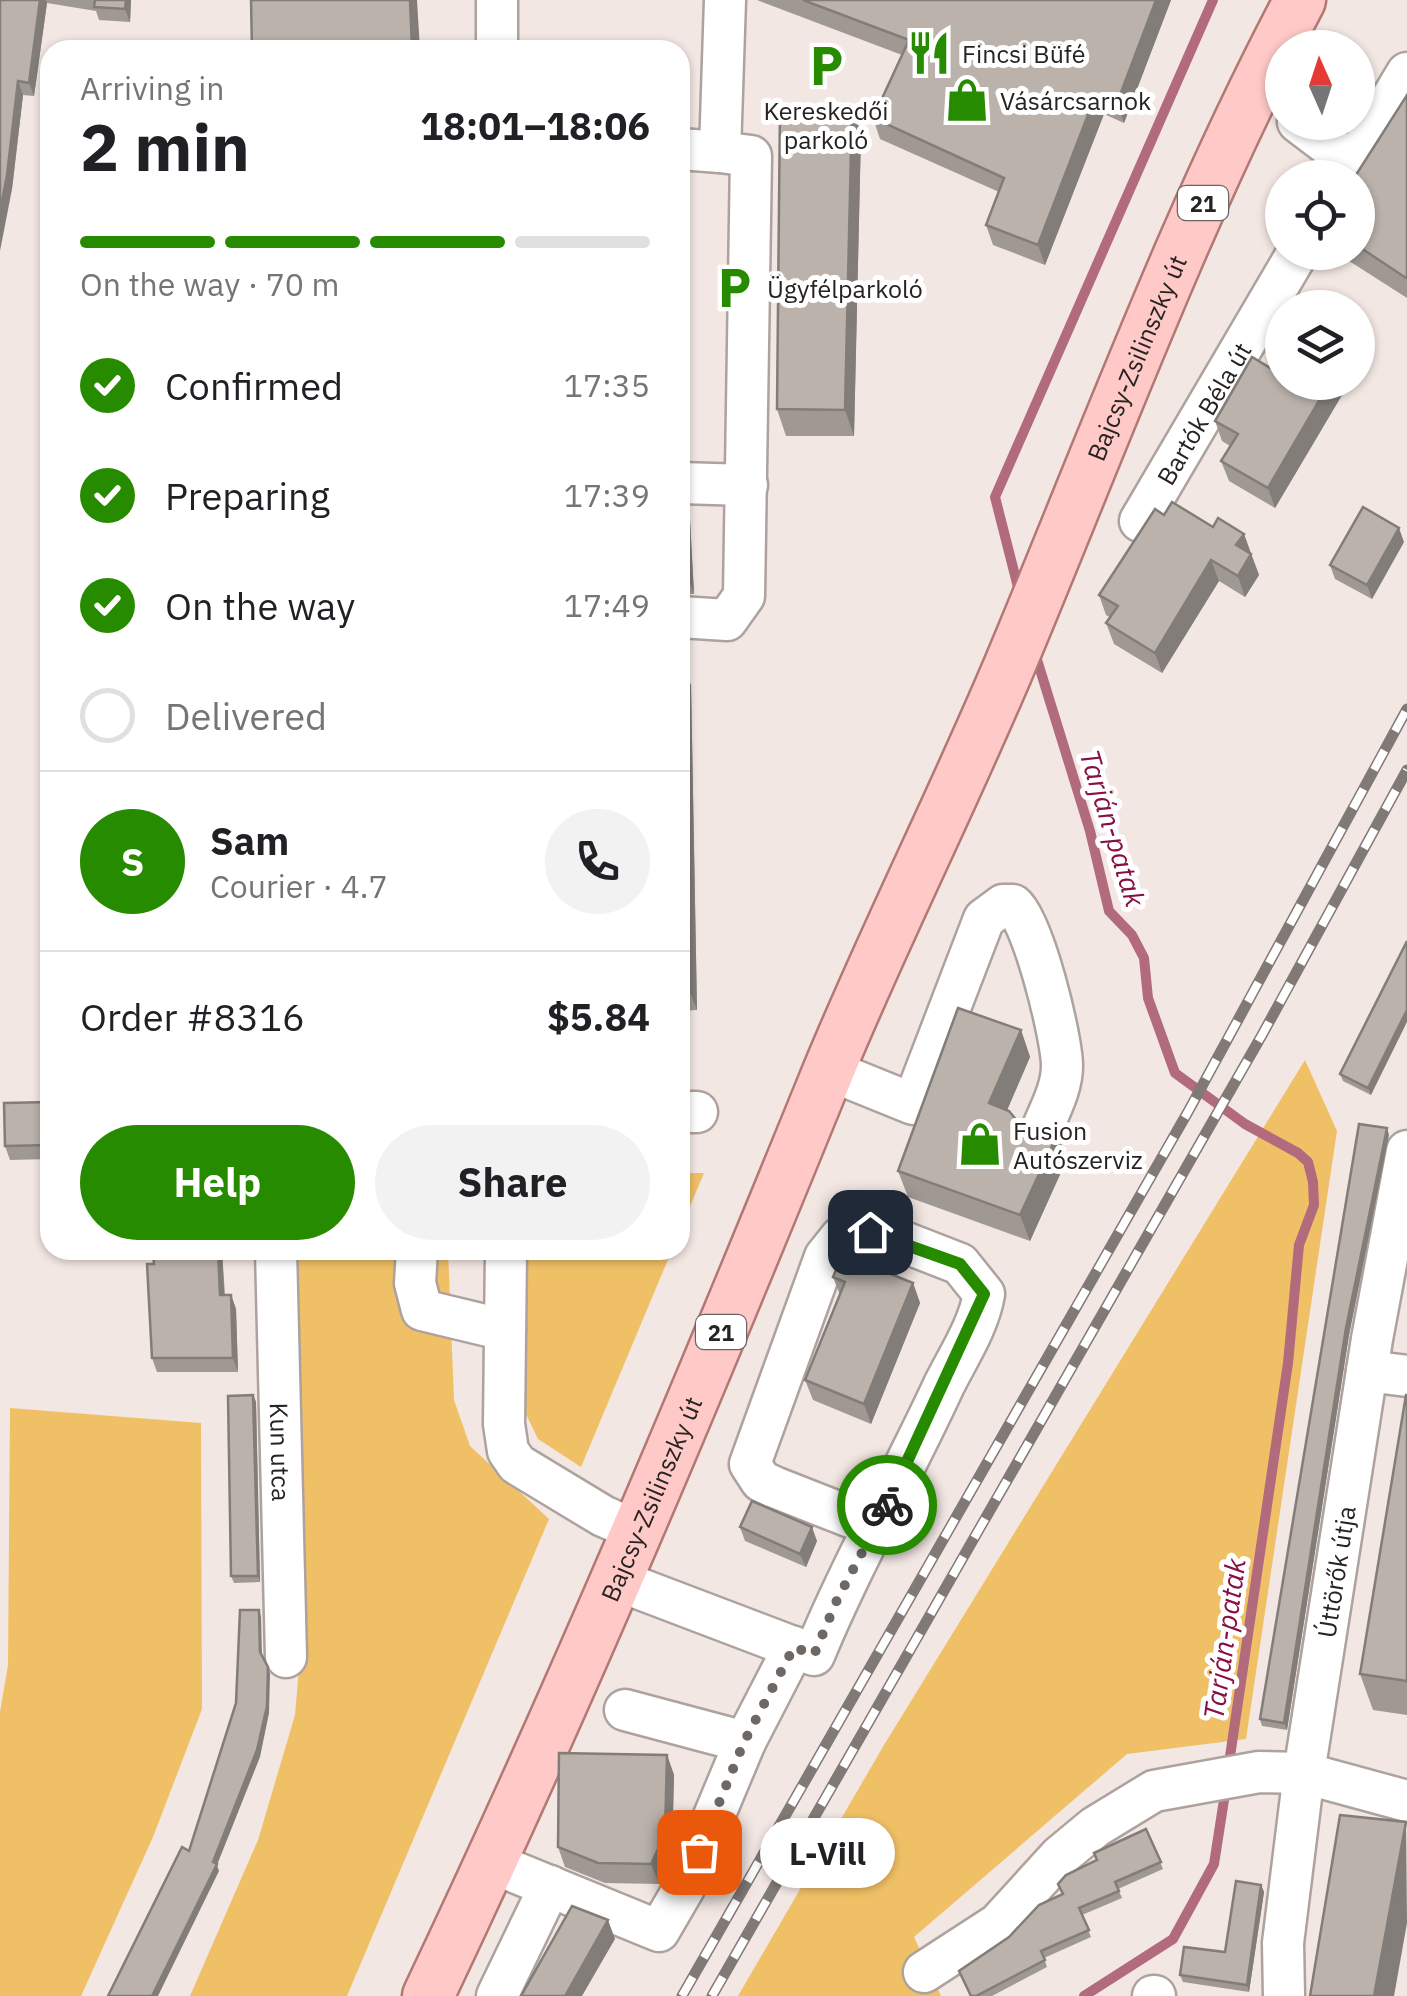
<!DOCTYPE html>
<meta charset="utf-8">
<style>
:root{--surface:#fff;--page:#f2f2f2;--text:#202124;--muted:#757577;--line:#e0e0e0;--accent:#278b00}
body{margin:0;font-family:"IBM Plex Sans",sans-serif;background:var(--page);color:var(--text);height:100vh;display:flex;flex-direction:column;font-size:38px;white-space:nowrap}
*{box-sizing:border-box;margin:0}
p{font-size:32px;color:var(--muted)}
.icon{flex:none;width:55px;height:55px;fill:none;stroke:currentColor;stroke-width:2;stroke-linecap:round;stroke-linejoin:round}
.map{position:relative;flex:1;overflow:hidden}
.side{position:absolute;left:40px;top:40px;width:650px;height:1220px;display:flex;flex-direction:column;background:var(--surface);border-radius:30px;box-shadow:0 2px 8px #0004}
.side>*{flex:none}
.needle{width:65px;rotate:357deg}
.fabs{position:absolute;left:1265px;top:30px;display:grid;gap:20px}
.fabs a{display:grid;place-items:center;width:110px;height:110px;border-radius:50%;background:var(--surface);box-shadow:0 2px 8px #0004;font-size:50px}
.pin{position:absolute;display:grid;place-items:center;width:85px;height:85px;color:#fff;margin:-42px;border-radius:20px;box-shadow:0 5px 15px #0006}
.courier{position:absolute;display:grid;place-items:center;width:100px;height:100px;margin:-50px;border:8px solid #278b00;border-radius:50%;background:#fff;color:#222;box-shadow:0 2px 12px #0007}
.bubble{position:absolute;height:70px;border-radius:35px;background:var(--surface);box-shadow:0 2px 8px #0004;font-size:32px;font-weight:700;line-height:70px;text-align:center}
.head em{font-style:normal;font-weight:700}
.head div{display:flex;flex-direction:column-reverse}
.head{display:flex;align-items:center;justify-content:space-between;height:170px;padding:0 40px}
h1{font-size:65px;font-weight:700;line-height:75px}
.bar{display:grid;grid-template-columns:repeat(4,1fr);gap:15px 10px;align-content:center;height:120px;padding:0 40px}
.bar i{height:12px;border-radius:8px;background:var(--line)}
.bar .selected{background:var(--accent)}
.bar p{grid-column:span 4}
.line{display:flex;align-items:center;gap:25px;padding:0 40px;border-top:2px solid var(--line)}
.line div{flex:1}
.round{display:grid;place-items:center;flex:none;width:105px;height:105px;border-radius:52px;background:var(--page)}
ol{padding:0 40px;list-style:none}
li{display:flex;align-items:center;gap:30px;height:110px}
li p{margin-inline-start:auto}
li .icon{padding:10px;border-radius:50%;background:var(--accent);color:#fff;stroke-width:4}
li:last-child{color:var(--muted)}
li i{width:55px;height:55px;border:5px solid var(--line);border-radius:50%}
.action{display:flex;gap:20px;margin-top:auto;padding:20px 40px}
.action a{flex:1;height:115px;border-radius:60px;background:var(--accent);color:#fff;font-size:40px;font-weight:700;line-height:115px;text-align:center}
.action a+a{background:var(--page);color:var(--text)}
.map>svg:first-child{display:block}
.green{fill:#f0c066}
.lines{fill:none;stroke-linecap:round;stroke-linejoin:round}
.stream{stroke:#b26a7d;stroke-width:10}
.minor-casing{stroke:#ada29e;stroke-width:45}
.major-casing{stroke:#b37874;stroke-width:55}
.minor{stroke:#fff;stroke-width:40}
.major{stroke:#fec9c6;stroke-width:50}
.rail-casing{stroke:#817976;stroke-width:11}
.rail{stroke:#fff;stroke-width:8;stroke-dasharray:22;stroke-linecap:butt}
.wall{fill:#a09993}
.shaded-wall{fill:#827d78}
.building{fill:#bab2ab;stroke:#827d78;stroke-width:2.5}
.done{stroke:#6e6865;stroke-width:10;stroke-dasharray:0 18}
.route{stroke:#278b00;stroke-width:12}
.labels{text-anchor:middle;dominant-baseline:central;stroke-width:10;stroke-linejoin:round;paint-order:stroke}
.shield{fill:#fff;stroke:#686564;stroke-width:2.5}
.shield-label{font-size:22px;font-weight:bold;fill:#272321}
.poi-label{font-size:25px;fill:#272321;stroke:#fff;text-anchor:start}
.street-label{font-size:25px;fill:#272321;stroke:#fff}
.water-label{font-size:28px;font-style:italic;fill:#880f41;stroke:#fff}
</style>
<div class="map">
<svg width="1407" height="1996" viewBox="0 0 1407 1996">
<rect width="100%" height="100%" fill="#f3e7e3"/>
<!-- green -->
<g class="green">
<path d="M1305 1060 1337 1131 1246 1739 1127 1754 914 1937 941 1996H738L884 1745Z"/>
<path d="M680 1173H704L680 1230Z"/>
<path d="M287 1250H448L454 1400 470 1446 549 1519 347 1996H190L258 1840 295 1715 301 1645Z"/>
<path d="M524 1250H672L581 1467 538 1439 525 1412Z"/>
<path d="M10 1408 201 1423 202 1709 153 1837 81 1996H0V1712L8 1665Z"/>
</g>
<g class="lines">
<!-- stream -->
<g class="stream">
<path d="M1020 595 995 497 1213 0"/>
<path d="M1034 650 1090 831 1109 911 1132 935 1144 958 1148 998 1175 1073 1245 1124 1298 1153 1308 1162 1313 1182 1314 1205 1299 1245 1288 1363 1228 1770"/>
<path d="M1084 1996 1173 1939 1214 1864 1226 1787"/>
</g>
<!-- minor casing -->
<g class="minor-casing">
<g id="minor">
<path d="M497 0V50"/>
<path d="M1298 122 1352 163"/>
<path d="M680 149 720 152"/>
<path d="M1344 178 1407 73"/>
<path d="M680 483 747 485"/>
<path id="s1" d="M1140 521 1298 252"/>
<path d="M680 617 727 620 744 596 751 156 720 152 725 0"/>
<path d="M829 1070 913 1104 984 919 1003 905H1013C1033 920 1062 1038 1062 1066 1062 1089 1049 1111 1041 1132"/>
<path d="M680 1112H697"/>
<path id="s2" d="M276 1250 286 1657"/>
<path d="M417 1250 415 1283 422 1310 505 1330"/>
<path d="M506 1250 504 1424 508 1451 517 1464 603 1516 635 1530"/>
<path d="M1367 1371 1407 1376"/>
<path d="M614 1579 814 1655C852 1563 902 1476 944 1385 958 1357 979 1325 984 1294L960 1264 883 1234 857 1232 841 1237 825 1257 750 1464 761 1481 774 1487 876 1527"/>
<path d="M745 1742 794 1647"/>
<path d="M490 1862 659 1931 684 1888 745 1742 625 1710"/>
<path d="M924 1972 998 1924 1060 1856 1095 1827 1154 1791 1259 1772 1304 1773 1407 1801"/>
<path d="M497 1996 550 1886"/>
<path d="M1153 1996H1155"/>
<path id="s3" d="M1284 1996 1283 1943 1304 1773 1372 1339 1407 1151"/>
</g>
</g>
<!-- major casing -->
<g class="major-casing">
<g id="major">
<path id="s4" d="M428 1996C572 1693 702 1382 828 1072 885 934 953 800 1011 662 1104 440 1187 213 1300 0"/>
</g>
</g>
<!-- minor -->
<use href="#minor" class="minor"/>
<!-- major -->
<use href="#major" class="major"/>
<!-- rail casing -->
<g class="rail-casing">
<g id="rail">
<path d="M682 1996 1189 1110 1407 709"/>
<path d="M712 1996 1262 1035 1407 770"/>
</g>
</g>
<!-- rail -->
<use href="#rail" class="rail"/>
</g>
<!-- wall -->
<g class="wall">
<path d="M0 0H131L130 22 99 20 96 11 47 3 34 96 23 95 12 189Z"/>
<path d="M757 0H1171L1124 123 1104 114 1045 265 993 245 986 225 999 192 880 139 873 118 902 55Z"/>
<path d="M1407 95V298L1346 259 1344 252H1358V178Z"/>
<path d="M852 107 861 133 854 436H786L777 409Z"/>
<path d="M1282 382H1337L1342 395 1275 508 1229 481 1221 461 1230 446 1222 441 1215 421Z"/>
<path d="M680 501 690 520 694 594H680Z"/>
<path d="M1164 515 1244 534 1259 575 1245 597 1219 581 1162 673 1114 644 1106 623 1110 617 1106 615 1099 595Z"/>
<path d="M1404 542 1372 599 1335 579 1330 565Z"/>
<path d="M680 665 691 685 697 1010 680 1011Z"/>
<path d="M1407 941 1371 1095 1343 1081 1340 1074Z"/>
<path d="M1021 1030 1030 1057 1007 1110 1022 1127 1067 1159 1030 1241 908 1197 898 1171Z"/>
<path d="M50 1102V1159L10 1160 5 1146Z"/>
<path d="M1389 1135 1349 1335 1287 1730 1262 1726 1260 1719Z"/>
<path d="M153 1250H222L225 1295H231L236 1309 238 1372H157L152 1358Z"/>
<path d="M882 1271 913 1283 920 1303 871 1424 813 1400 805 1380 840 1295 833 1277Z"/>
<path d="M253 1395 256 1402 260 1582 234 1583 231 1576Z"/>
<path d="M1407 1395V1715L1373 1710 1360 1674Z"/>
<path d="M740 1527 817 1541 806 1567 745 1541Z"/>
<path d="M667 1755 674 1775 672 1855 659 1884 605 1883 565 1867 558 1847Z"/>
<path d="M1146 1829 1163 1869 1118 1889 1122 1898 1082 1915 1091 1937 1044 1958 1047 1967 992 1996H970L1009 1937 1062 1894 1097 1861Z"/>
<path d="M1261 1885 1264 1892 1249 1992 1183 1982 1180 1975 1225 1952Z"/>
</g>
<!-- shaded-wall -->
<g class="shaded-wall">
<path d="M40 0H46L47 3 34 96 29 83Z"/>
<path d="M126 0H131L130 22 125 9Z"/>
<path d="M410 0H417L420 50H412Z"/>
<path d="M1156 0H1171L1124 123 1117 103Z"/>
<path d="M18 81 23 95 12 189 0 251V212Z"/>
<path d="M1096 94 1104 114 1045 265 1038 245Z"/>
<path d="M852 107 861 133 854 436 845 410Z"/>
<path d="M1330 382H1337L1342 395 1275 508 1268 488Z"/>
<path d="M683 501 690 520 694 594 687 575Z"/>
<path d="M1399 528 1404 542 1372 599 1367 585Z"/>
<path d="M1244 534 1251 554 1236 545Z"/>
<path d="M1251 554 1259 575 1245 597 1238 576Z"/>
<path d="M1211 560 1219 581 1162 673 1155 653Z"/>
<path d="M683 665 691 685 697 1010 689 990Z"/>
<path d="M1407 1010V1022L1371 1095 1368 1088Z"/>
<path d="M1021 1030 1030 1057 999 1129 989 1103Z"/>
<path d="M1387 1128 1389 1135 1349 1335 1287 1730 1284 1723 1346 1328Z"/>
<path d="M1058 1133 1067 1159 1030 1241 1020 1215Z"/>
<path d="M218 1250H222L225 1309 220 1295Z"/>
<path d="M876 1253 883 1274 871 1266Z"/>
<path d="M913 1283 920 1303 871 1424 864 1404Z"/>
<path d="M231 1295 236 1309 238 1372 233 1358Z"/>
<path d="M253 1395 256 1402 260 1582 258 1576Z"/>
<path d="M812 1527 817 1541 806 1567 800 1554Z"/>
<path d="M259 1610 261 1617 262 1659 260 1652Z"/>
<path d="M268 1667 270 1674 269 1713 260 1757 217 1865 219 1871 158 1996H152L213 1862Z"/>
<path d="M667 1755 674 1775 672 1855 659 1884 651 1864Z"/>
<path d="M1406 1822 1407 1923 1394 1996H1374Z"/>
<path d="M1261 1885 1264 1892 1249 1992 1247 1985Z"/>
<path d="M608 1920 615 1939 582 1996H565Z"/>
</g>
<!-- building -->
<g class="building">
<path d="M0 0H40L29 83 18 81 7 175 0 212Z"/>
<path d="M95 0H126L125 9 94 7Z"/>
<path d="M251 0H410L412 50H252Z"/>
<path d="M803 0H1156L1117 103 1096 94 1038 245 986 225 1004 178 873 118 909 40Z"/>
<path d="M1407 95V277L1406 278 1358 246V199L1359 197 1358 196V178H1354Z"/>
<path d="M780 104 852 107 845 410 777 409Z"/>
<path d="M1280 355 1282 357V382H1330L1268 488 1221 461 1238 434 1215 421 1252 357 1272 369Z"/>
<path d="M680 501H683L687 575H680Z"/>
<path d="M1172 502 1213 527 1218 518 1244 534 1236 545 1251 554 1238 576 1211 560 1155 653 1106 623 1118 606 1099 595 1155 509 1164 515Z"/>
<path d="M1363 507 1399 528 1367 585 1330 565Z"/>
<path d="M680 665H683L689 990H680Z"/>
<path d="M1407 941V1010L1368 1088 1340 1074Z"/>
<path d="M958 1008 1021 1030 989 1103 1009 1111 1022 1127 1043 1126 1058 1133 1020 1215 898 1171Z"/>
<path d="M50 1102V1145L5 1146 4 1103Z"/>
<path d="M1359 1124 1387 1128 1346 1328 1284 1723 1260 1719Z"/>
<path d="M848 1242 876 1253 871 1266 913 1283 864 1404 805 1380 845 1282 833 1277Z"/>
<path d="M153 1250H218L220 1295H231L233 1358H152L147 1264H154Z"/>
<path d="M253 1395 258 1576H231L228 1396Z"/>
<path d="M1406 1395H1407V1681L1360 1674Z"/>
<path d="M752 1501 812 1527 800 1554 740 1527Z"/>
<path d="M240 1610H259L260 1652 268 1667 267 1706 257 1750 213 1862 217 1864 152 1996H108L182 1847 189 1851 236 1703Z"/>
<path d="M559 1753 667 1755 665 1834 651 1864 598 1863 558 1847Z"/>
<path d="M1340 1815 1406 1822 1374 1996H1310Z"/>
<path d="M1146 1829 1161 1862 1115 1882 1119 1891 1079 1908 1089 1930 1041 1951 1045 1960 976 1996H971L959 1971 1009 1937 1039 1905 1063 1894 1058 1884 1066 1875 1097 1860 1094 1853Z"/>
<path d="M1236 1881 1261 1885 1247 1985 1180 1975 1184 1947 1225 1952Z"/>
<path d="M572 1906 608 1920 565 1996H521Z"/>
</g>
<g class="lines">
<!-- done -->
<path class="done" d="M699 1852 744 1742 794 1647 814 1655 837 1600 887 1505"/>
<!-- route -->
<path class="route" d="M870 1232 960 1264 984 1294 887 1505"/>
</g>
<!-- icons -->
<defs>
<g id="restaurant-bare" transform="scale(3.45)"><path d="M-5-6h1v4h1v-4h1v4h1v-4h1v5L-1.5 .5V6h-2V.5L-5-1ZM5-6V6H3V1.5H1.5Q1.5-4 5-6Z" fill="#278b00" stroke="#fff" stroke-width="2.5" paint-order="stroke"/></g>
<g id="parking-bare" transform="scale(3.45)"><path d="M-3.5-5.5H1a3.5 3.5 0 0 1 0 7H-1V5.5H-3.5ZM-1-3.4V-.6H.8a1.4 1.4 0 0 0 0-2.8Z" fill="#278b00" stroke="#fff" stroke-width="2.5" paint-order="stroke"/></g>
<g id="shop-bare" transform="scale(3.45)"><path d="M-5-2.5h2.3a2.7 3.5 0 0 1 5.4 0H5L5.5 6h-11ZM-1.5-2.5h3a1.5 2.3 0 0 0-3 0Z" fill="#278b00" stroke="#fff" stroke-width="2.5" paint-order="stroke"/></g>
</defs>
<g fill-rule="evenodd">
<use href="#restaurant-bare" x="929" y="53"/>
<use href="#parking-bare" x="826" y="66"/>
<use href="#shop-bare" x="967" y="100"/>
<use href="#parking-bare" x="734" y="288"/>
<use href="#shop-bare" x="980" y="1144"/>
</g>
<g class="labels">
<!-- shield labels -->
<g class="shield">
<rect x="1178" y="186" width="50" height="34" rx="8"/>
<rect x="696" y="1315" width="50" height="34" rx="8"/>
</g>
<g class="shield-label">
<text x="1203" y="203">21</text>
<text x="721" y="1332">21</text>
</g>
<!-- poi labels -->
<g class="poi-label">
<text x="962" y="53">Fincsi Büfé</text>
<text x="1000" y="100">Vásárcsarnok</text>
<text x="826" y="110" text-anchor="middle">Kereskedői<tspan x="826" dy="29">parkoló</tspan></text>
<text x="767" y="288">Ügyfélparkoló</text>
<text x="1013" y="1130">Fusion<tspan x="1013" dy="29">Autószerviz</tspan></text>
</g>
<!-- street labels -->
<g class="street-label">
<text stroke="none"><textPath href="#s4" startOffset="1785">Bajcsy-Zsilinszky út</textPath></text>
<text stroke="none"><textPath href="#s1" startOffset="125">Bartók Béla út</textPath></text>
<text stroke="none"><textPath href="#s2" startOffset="202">Kun utca</textPath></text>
<text stroke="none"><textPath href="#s4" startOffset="545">Bajcsy-Zsilinszky út</textPath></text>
<text stroke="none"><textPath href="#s3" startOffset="428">Úttörők útja</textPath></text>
</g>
<!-- water labels -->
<g class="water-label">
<text transform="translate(1113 828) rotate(73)">Tarján-patak</text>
<text transform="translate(1224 1639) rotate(-82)">Tarján-patak</text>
</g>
</g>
</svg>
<div class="fabs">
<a><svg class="needle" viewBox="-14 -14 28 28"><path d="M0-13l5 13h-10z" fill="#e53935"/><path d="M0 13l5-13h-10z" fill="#757577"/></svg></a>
<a><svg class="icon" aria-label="locate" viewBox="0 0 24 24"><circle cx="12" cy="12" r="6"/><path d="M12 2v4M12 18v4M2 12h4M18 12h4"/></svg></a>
<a><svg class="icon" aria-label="layers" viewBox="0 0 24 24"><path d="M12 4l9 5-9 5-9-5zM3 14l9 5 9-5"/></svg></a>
</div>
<div class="pin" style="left:699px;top:1852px;background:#ea580c"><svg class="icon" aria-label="bag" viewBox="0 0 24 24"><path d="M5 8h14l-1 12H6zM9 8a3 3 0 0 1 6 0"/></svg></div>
<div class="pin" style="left:870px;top:1232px;background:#1f2937"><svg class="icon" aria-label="home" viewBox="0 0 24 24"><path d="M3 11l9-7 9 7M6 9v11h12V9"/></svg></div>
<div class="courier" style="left:887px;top:1505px"><svg class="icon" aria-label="bike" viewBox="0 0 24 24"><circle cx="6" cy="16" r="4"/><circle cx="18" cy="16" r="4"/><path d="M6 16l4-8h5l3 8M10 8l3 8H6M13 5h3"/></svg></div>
<div class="bubble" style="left:760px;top:1818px;width:135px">L-Vill</div>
<section class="side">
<div class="head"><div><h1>2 min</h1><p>Arriving in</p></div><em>18:01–18:06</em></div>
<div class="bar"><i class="selected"></i><i class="selected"></i><i class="selected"></i><i></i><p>On the way · 70 m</p></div>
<ol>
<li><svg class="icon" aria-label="check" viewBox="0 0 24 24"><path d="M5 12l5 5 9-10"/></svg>Confirmed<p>17:35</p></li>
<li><svg class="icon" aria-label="check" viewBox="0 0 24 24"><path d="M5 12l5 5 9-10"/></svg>Preparing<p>17:39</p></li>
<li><svg class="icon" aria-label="check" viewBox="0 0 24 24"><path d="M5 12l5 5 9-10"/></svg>On the way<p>17:49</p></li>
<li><i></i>Delivered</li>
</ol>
<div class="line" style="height:180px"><b class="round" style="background:var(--accent);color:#fff">S</b><div><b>Sam</b><p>Courier · 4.7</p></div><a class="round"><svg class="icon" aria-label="phone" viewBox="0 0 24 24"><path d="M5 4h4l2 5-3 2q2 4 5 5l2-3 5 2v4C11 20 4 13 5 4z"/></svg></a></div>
<div class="line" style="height:130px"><div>Order #8316</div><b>$5.84</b></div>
<div class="action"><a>Help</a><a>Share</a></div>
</section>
</div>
